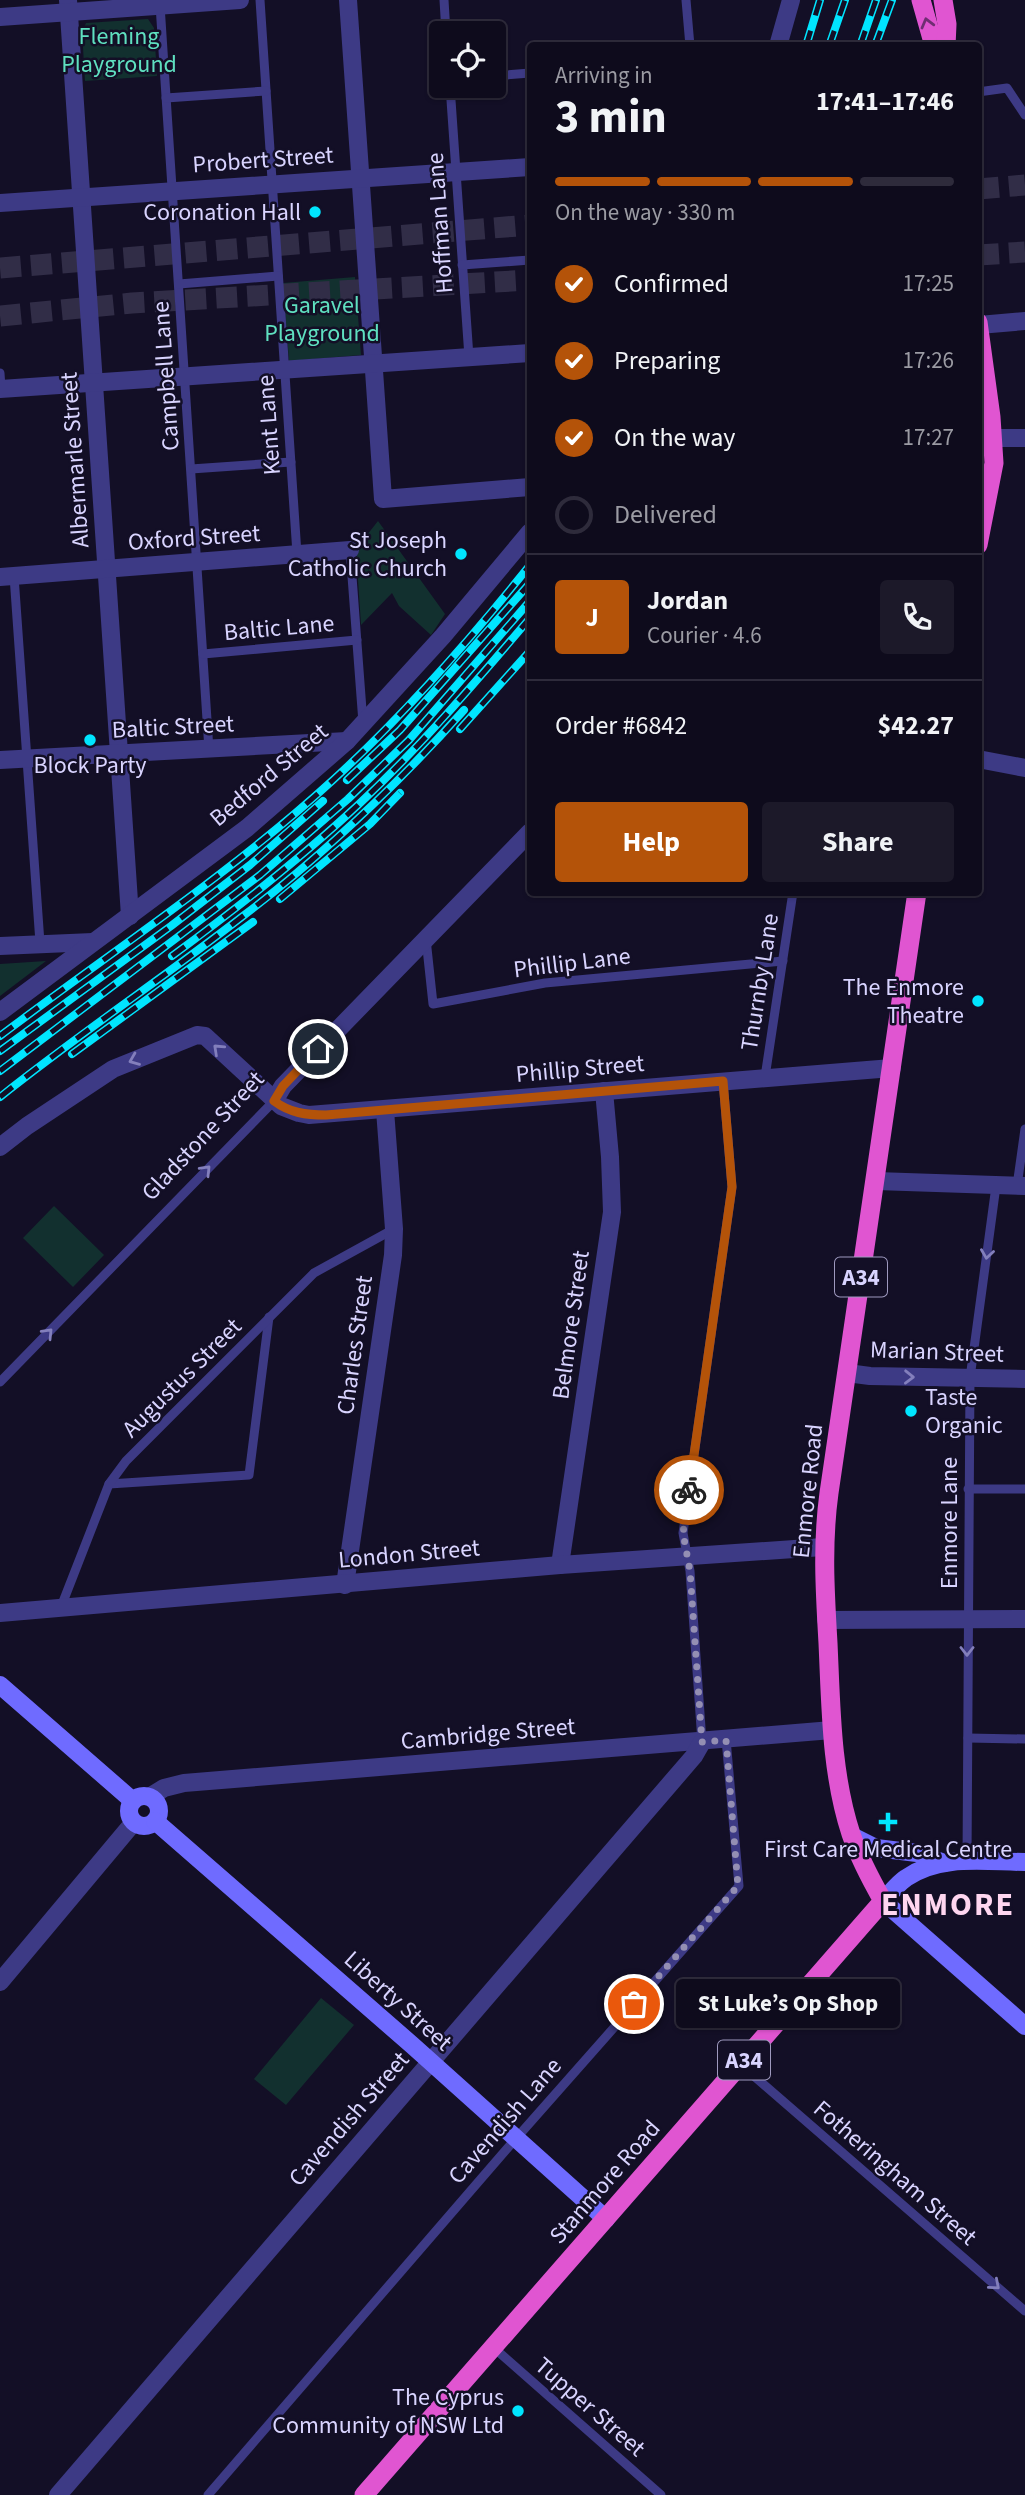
<!DOCTYPE html>
<meta charset="utf-8">
<style>
:root{--surface:#0e0b1c;--page:#1c1929;--text:#f1f3f6;--muted:#9b9ba3;--line:#2e2b3b;--accent:#b45309}
body{margin:0;font-family:"Source Sans 3",sans-serif;background:var(--page);color:var(--text);height:100vh;display:flex;flex-direction:column;font-size:26px;white-space:nowrap}
*{box-sizing:border-box;margin:0}
p{font-size:23px;color:var(--muted)}
.icon{flex:none;width:38px;height:38px;fill:none;stroke:currentColor;stroke-width:2;stroke-linecap:round;stroke-linejoin:round}
.map{position:relative;flex:1;overflow:hidden}
.drawer{position:absolute;left:527px;top:42px;width:455px;height:854px;display:flex;flex-direction:column;background:var(--surface);border-radius:7px;box-shadow:0 2px 5px #0004,0 0 0 2px var(--line)}
.drawer>*{flex:none}
.fabs{position:absolute;left:429px;top:21px;display:grid;gap:14px}
.fabs a{display:grid;place-items:center;width:77px;height:77px;border-radius:7px;background:var(--surface);box-shadow:0 2px 5px #0004,0 0 0 2px var(--line);font-size:35px}
.pin{position:absolute;display:grid;place-items:center;width:60px;height:60px;color:#fff;margin:-30px;border:4px solid #fff;border-radius:50%;box-shadow:0 2px 7px #0007}
.courier{position:absolute;display:grid;place-items:center;width:70px;height:70px;margin:-35px;border:5px solid #b45309;border-radius:50%;background:#fff;color:#222;box-shadow:0 2px 9px #0007}
.bubble{position:absolute;height:49px;border-radius:7px;background:var(--surface);box-shadow:0 2px 5px #0004,0 0 0 2px var(--line);font-size:23px;font-weight:700;line-height:49px;text-align:center}
.summary em{font-style:normal;font-weight:700}
.summary div{display:flex;flex-direction:column-reverse}
.summary{display:flex;align-items:center;justify-content:space-between;height:119px;padding:0 28px}
h1{font-size:46px;font-weight:700;line-height:52px}
.bar{display:grid;grid-template-columns:repeat(4,1fr);gap:10px 7px;align-content:center;height:84px;padding:0 28px}
.bar i{height:9px;border-radius:5px;background:var(--line)}
.bar .active{background:var(--accent)}
.bar p{grid-column:span 4}
.line{display:flex;align-items:center;gap:18px;padding:0 28px;border-top:2px solid var(--line)}
.line div{flex:1}
.round{display:grid;place-items:center;flex:none;width:74px;height:74px;border-radius:7px;background:var(--page)}
ol{padding:0 28px;list-style:none}
li{display:flex;align-items:center;gap:21px;height:77px}
li p{margin-inline-start:auto}
li .icon{padding:7px;border-radius:50%;background:var(--accent);color:#fff;stroke-width:4}
li:last-child{color:var(--muted)}
li i{width:38px;height:38px;border:4px solid var(--line);border-radius:50%}
.action{display:flex;gap:14px;margin-top:auto;padding:14px 28px}
.action a{flex:1;height:80px;border-radius:7px;background:var(--accent);color:#fff;font-size:28px;font-weight:700;line-height:80px;text-align:center}
.action a+a{background:var(--page);color:var(--text)}
.map>svg:first-child{display:block}
.green{fill:#12302f}
.lines{fill:none;stroke-linecap:round;stroke-linejoin:round}
.motorway-tunnel{stroke:#312d47;stroke-width:21;stroke-dasharray:21 10;stroke-linecap:butt}
.service{stroke:#3d3a85;stroke-width:9}
.minor{stroke:#3d3a85;stroke-width:18}
.secondary{stroke:#6f6bff;stroke-width:18}
.trunk{stroke:#e055d1;stroke-width:19}
.rail-casing{stroke:#00e5ff;stroke-width:8}
.rail{stroke:#130f26;stroke-width:5;stroke-dasharray:16;stroke-linecap:butt}
.oneway{stroke:#6f2e73}
.oneway2{stroke:#837fbc}
.done{stroke:#948fb3;stroke-width:7;stroke-dasharray:0 12.6}
.route{stroke:#b45309;stroke-width:9}
.poi-dot{fill:#00e5ff;stroke:#130f26;stroke-width:2.5}
.labels{text-anchor:middle;dominant-baseline:central;stroke-width:5;stroke-linejoin:round;paint-order:stroke}
.shield{fill:#130f26;stroke:#9e99be;stroke-width:2}
.shield-label{font-size:23px;font-weight:bold;fill:#d9d4ff}
.park-label{font-size:24px;fill:#5fe0c0;stroke:#130f26}
.street-label{font-size:24px;fill:#d9d4ff;stroke:#130f26}
.poi-label{font-size:24px;fill:#d9d4ff;stroke:#130f26;text-anchor:end}
.district-label{font-size:32px;font-weight:bold;letter-spacing:2px;fill:#ffd6f0;stroke:#130f26}
</style>
<div class="map">
<svg width="1025" height="2495" viewBox="0 0 1025 2495">
<rect width="100%" height="100%" fill="#130f26"/>
<!-- green -->
<g class="green">
<path d="M148 19 154 28 157 76 85 81 82 32 86 23Z"/>
<path d="M355 277 361 355 289 361 283 283Z"/>
<path d="M378 521 445 614 431 635 399 606 392 593 361 625 356 549Z"/>
<path d="M46 961 0 996V964Z"/>
<path d="M54 1206 104 1255 73 1287 23 1238Z"/>
<path d="M321 1998 354 2025 286 2105 254 2079Z"/>
</g>
<g class="lines">
<!-- motorway-tunnel -->
<g class="motorway-tunnel">
<path d="M978 189 1025 185"/>
<path d="M978 255 1025 252"/>
<path d="M0 268 530 225"/>
<path d="M0 316 132 303 530 280"/>
</g>
<!-- service -->
<g class="service">
<path d="M260 0 297 554"/>
<path d="M444 0 446 33"/>
<path d="M686 0 690 46"/>
<path d="M160 5 209 750"/>
<path d="M494 76 530 73"/>
<path d="M450 86 469 357"/>
<path d="M978 92 1007 88 1025 115"/>
<path d="M166 98 266 91"/>
<path d="M462 265 530 260"/>
<path d="M179 284 278 276"/>
<path d="M0 373 1 388"/>
<path d="M191 469 291 462"/>
<path d="M350 550 363 723"/>
<path d="M14 576 40 943"/>
<path d="M203 654 357 640"/>
<path d="M426 939 433 1004 545 983 783 961"/>
<path d="M765 1077 793 892"/>
<path d="M1017 1186 1025 1129"/>
<path d="M0 1382 274 1101"/>
<path d="M109 1484 249 1475 269 1317"/>
<path d="M968 1489H1025"/>
<path d="M61 1607 109 1484 126 1461 314 1273 394 1229"/>
<path d="M968 1738 1025 1739"/>
<path d="M702 1742 690 1571 683 1533 732 1187 723 1081"/>
<path d="M967 1861 970 1378 996 1186"/>
<path d="M740 2064 1025 2311"/>
<path d="M493 2347 661 2495"/>
<path d="M208 2495 505 2151 739 1886 726 1739"/>
</g>
<!-- minor -->
<g class="minor">
<path d="M68 0 130 916"/>
<path d="M348 0 383 499 530 487"/>
<path d="M0 17 240 0"/>
<path d="M778 46 791 0"/>
<path d="M0 203 530 167"/>
<path d="M979 325 1025 321"/>
<path d="M0 389 530 353"/>
<path d="M978 438H1025"/>
<path d="M0 577 350 550"/>
<path d="M978 759 1025 768"/>
<path d="M0 760 347 741"/>
<path d="M0 946 93 942"/>
<path d="M0 1012 247 828 347 741 443 636 530 532"/>
<path d="M274 1101 283 1086 530 832"/>
<path d="M0 1147 27 1126 113 1069 197 1035 205 1036 281 1106 299 1113 309 1115 892 1068"/>
<path d="M876 1181 1025 1186"/>
<path d="M847 1373 870 1376 1025 1379"/>
<path d="M560 1565 612 1212 610 1157 604 1091"/>
<path d="M345 1585 393 1255 394 1229 385 1110"/>
<path d="M0 1613 560 1565 823 1547"/>
<path d="M826 1620 1025 1619"/>
<path d="M151 1796 164 1788 184 1783 832 1730"/>
<path d="M0 1982 134 1822"/>
<path d="M58 2495 694 1756 702 1742"/>
</g>
<!-- secondary -->
<g class="secondary">
<path d="M0 1685 133 1801"/>
<circle cx="144" cy="1811" r="15"/>
<path d="M155 1821 412 2045 606 2219"/>
<path d="M852 1836 876 1848 917 1853 944 1863"/>
<path d="M1025 1862C986 1862 940 1854 906 1878 897 1884 890 1894 883 1901L1025 2026"/>
</g>
<!-- trunk -->
<g class="trunk">
<path d="M921 0 934 46"/>
<path d="M943 0 947 24 946 46"/>
<path d="M978 322 991 417 994 463 978 545"/>
<path d="M364 2495 883 1901C871 1880 859 1857 851 1834 831 1773 831 1707 828 1643 825 1592 822 1544 829 1493L917 892"/>
</g>
<!-- rail casing -->
<g class="rail-casing">
<g id="rail">
<path d="M806 46 820 0"/>
<path d="M829 46 845 0"/>
<path d="M860 46 876 0"/>
<path d="M875 46 892 0"/>
<path d="M460 729 530 651"/>
<path d="M347 780 400 730 530 583"/>
<path d="M280 899 370 824 400 793"/>
<path d="M172 956C236 909 300 859 358 805 420 747 475 683 530 618"/>
<path d="M0 1036C111 952 229 875 333 780 404 715 470 640 530 565"/>
<path d="M0 1051 171 926 250 865 323 801"/>
<path d="M72 1054 253 922"/>
<path d="M0 1071 260 875 348 799 409 740 530 601"/>
<path d="M0 1097C79 1034 163 978 243 916 323 855 397 785 464 710"/>
</g>
</g>
<!-- rail -->
<use href="#rail" class="rail"/>
</g>
<!-- one-way arrows -->
<defs><path id="oneway-chevron" d="M-2-3.5L2.5 0L-2 3.5" fill="none" stroke-width="1.6" stroke-linecap="round" stroke-linejoin="round" transform="scale(1.75)"/></defs>
<use class="oneway" href="#oneway-chevron" transform="translate(927 23) rotate(-105)"/>
<g class="oneway2">
<use href="#oneway-chevron" transform="translate(218 1049) rotate(-137)"/>
<use href="#oneway-chevron" transform="translate(134 1060) rotate(158)"/>
<use href="#oneway-chevron" transform="translate(206 1170) rotate(-46)"/>
<use href="#oneway-chevron" transform="translate(987 1254) rotate(98)"/>
<use href="#oneway-chevron" transform="translate(48 1333) rotate(-46)"/>
<use href="#oneway-chevron" transform="translate(909 1377) rotate(1)"/>
<use href="#oneway-chevron" transform="translate(967 1651) rotate(90)"/>
<use href="#oneway-chevron" transform="translate(995 2285) rotate(41)"/>
</g>
<g class="lines">
<!-- done -->
<path class="done" d="M634 2004 738 1886 726 1740 702 1742 690 1571 683 1533 689 1490"/>
<!-- route -->
<path class="route" d="M318 1049 283 1086 274 1101C290 1113 306 1115 326 1115L723 1081 732 1187 689 1490"/>
</g>
<!-- markers -->
<g class="poi-dot">
<circle cx="315" cy="212" r="7"/>
<circle cx="461" cy="554" r="7"/>
<circle cx="90" cy="740" r="7"/>
<circle cx="978" cy="1001" r="7"/>
<circle cx="911" cy="1411" r="7"/>
<path d="M884.5 1811.5h7v7h7v7h-7v7h-7v-7h-7v-7h7z"/>
<circle cx="518" cy="2411" r="7"/>
</g>
<g class="labels">
<!-- shield labels -->
<g class="shield">
<rect x="835" y="1257.5" width="52" height="39" rx="5"/>
<rect x="718" y="2040.5" width="52" height="39" rx="5"/>
</g>
<g class="shield-label">
<text x="861" y="1277">A34</text>
<text x="744" y="2060">A34</text>
</g>
<!-- park labels -->
<g class="park-label">
<text x="119" y="36">Fleming<tspan x="119" dy="28">Playground</tspan></text>
<text x="322" y="305">Garavel<tspan x="322" dy="28">Playground</tspan></text>
</g>
<!-- street labels -->
<g class="street-label">
<text transform="translate(263 160) rotate(-4)">Probert Street</text>
<text transform="translate(440 223) rotate(-94)">Hoffman Lane</text>
<text transform="translate(166 376) rotate(-94)">Campbell Lane</text>
<text transform="translate(269 425) rotate(-94)">Kent Lane</text>
<text transform="translate(75 460) rotate(-94)">Albermarle Street</text>
<text transform="translate(194 538) rotate(-4)">Oxford Street</text>
<text transform="translate(279 628) rotate(-5)">Baltic Lane</text>
<text transform="translate(173 727) rotate(-3)">Baltic Street</text>
<text transform="translate(269 775) rotate(-40)">Bedford Street</text>
<text transform="translate(572 963) rotate(-7)">Phillip Lane</text>
<text transform="translate(760 982) rotate(-81)">Thurnby Lane</text>
<text transform="translate(580 1069) rotate(-5)">Phillip Street</text>
<text transform="translate(203 1136) rotate(-47)">Gladstone Street</text>
<text transform="translate(571 1325) rotate(-82)">Belmore Street</text>
<text transform="translate(355 1345) rotate(-82)">Charles Street</text>
<text transform="translate(937 1352) rotate(2)">Marian Street</text>
<text transform="translate(182 1378) rotate(-45)">Augustus Street</text>
<text transform="translate(808 1491) rotate(-84)">Enmore Road</text>
<text transform="translate(949 1523) rotate(-90)">Enmore Lane</text>
<text transform="translate(409 1554) rotate(-5)">London Street</text>
<text transform="translate(488 1734) rotate(-5)">Cambridge Street</text>
<text transform="translate(398 2001) rotate(42)">Liberty Street</text>
<text transform="translate(349 2119) rotate(-49)">Cavendish Street</text>
<text transform="translate(505 2121) rotate(-49)">Cavendish Lane</text>
<text transform="translate(895 2173) rotate(41)">Fotheringham Street</text>
<text transform="translate(605 2182) rotate(-49)">Stanmore Road</text>
<text transform="translate(590 2407) rotate(41)">Tupper Street</text>
</g>
<!-- poi labels -->
<g class="poi-label">
<text x="301" y="212">Coronation Hall</text>
<text x="447" y="540">St Joseph<tspan x="447" dy="28">Catholic Church</tspan></text>
<text x="90" y="765" text-anchor="middle">Block Party</text>
<text x="964" y="987">The Enmore<tspan x="964" dy="28">Theatre</tspan></text>
<text x="925" y="1397" text-anchor="start">Taste<tspan x="925" dy="28">Organic</tspan></text>
<text x="888" y="1849" text-anchor="middle">First Care Medical Centre</text>
<text x="504" y="2397">The Cyprus<tspan x="504" dy="28">Community of NSW Ltd</tspan></text>
</g>
<!-- district labels -->
<g class="district-label">
<text x="948" y="1905">ENMORE</text>
</g>
</g>
</svg>
<div class="fabs">
<a><svg class="icon" aria-label="locate" viewBox="0 0 24 24"><circle cx="12" cy="12" r="6"/><path d="M12 2v4M12 18v4M2 12h4M18 12h4"/></svg></a>
</div>
<div class="pin" style="left:634px;top:2004px;background:#ea580c"><svg class="icon" aria-label="bag" viewBox="0 0 24 24"><path d="M5 8h14l-1 12H6zM9 8a3 3 0 0 1 6 0"/></svg></div>
<div class="pin" style="left:318px;top:1049px;background:#1f2937"><svg class="icon" aria-label="home" viewBox="0 0 24 24"><path d="M3 11l9-7 9 7M6 9v11h12V9"/></svg></div>
<div class="courier" style="left:689px;top:1490px"><svg class="icon" aria-label="bike" viewBox="0 0 24 24"><circle cx="6" cy="16" r="4"/><circle cx="18" cy="16" r="4"/><path d="M6 16l4-8h5l3 8M10 8l3 8H6M13 5h3"/></svg></div>
<div class="bubble" style="left:676px;top:1979px;width:224px">St Luke’s Op Shop</div>
<section class="drawer">
<div class="summary"><div><h1>3 min</h1><p>Arriving in</p></div><em>17:41–17:46</em></div>
<div class="bar"><i class="active"></i><i class="active"></i><i class="active"></i><i></i><p>On the way · 330 m</p></div>
<ol>
<li><svg class="icon" aria-label="check" viewBox="0 0 24 24"><path d="M5 12l5 5 9-10"/></svg>Confirmed<p>17:25</p></li>
<li><svg class="icon" aria-label="check" viewBox="0 0 24 24"><path d="M5 12l5 5 9-10"/></svg>Preparing<p>17:26</p></li>
<li><svg class="icon" aria-label="check" viewBox="0 0 24 24"><path d="M5 12l5 5 9-10"/></svg>On the way<p>17:27</p></li>
<li><i></i>Delivered</li>
</ol>
<div class="line" style="height:126px"><b class="round" style="background:var(--accent);color:#fff">J</b><div><b>Jordan</b><p>Courier · 4.6</p></div><a class="round"><svg class="icon" aria-label="phone" viewBox="0 0 24 24"><path d="M5 4h4l2 5-3 2q2 4 5 5l2-3 5 2v4C11 20 4 13 5 4z"/></svg></a></div>
<div class="line" style="height:91px"><div>Order #6842</div><b>$42.27</b></div>
<div class="action"><a>Help</a><a>Share</a></div>
</section>
</div>
